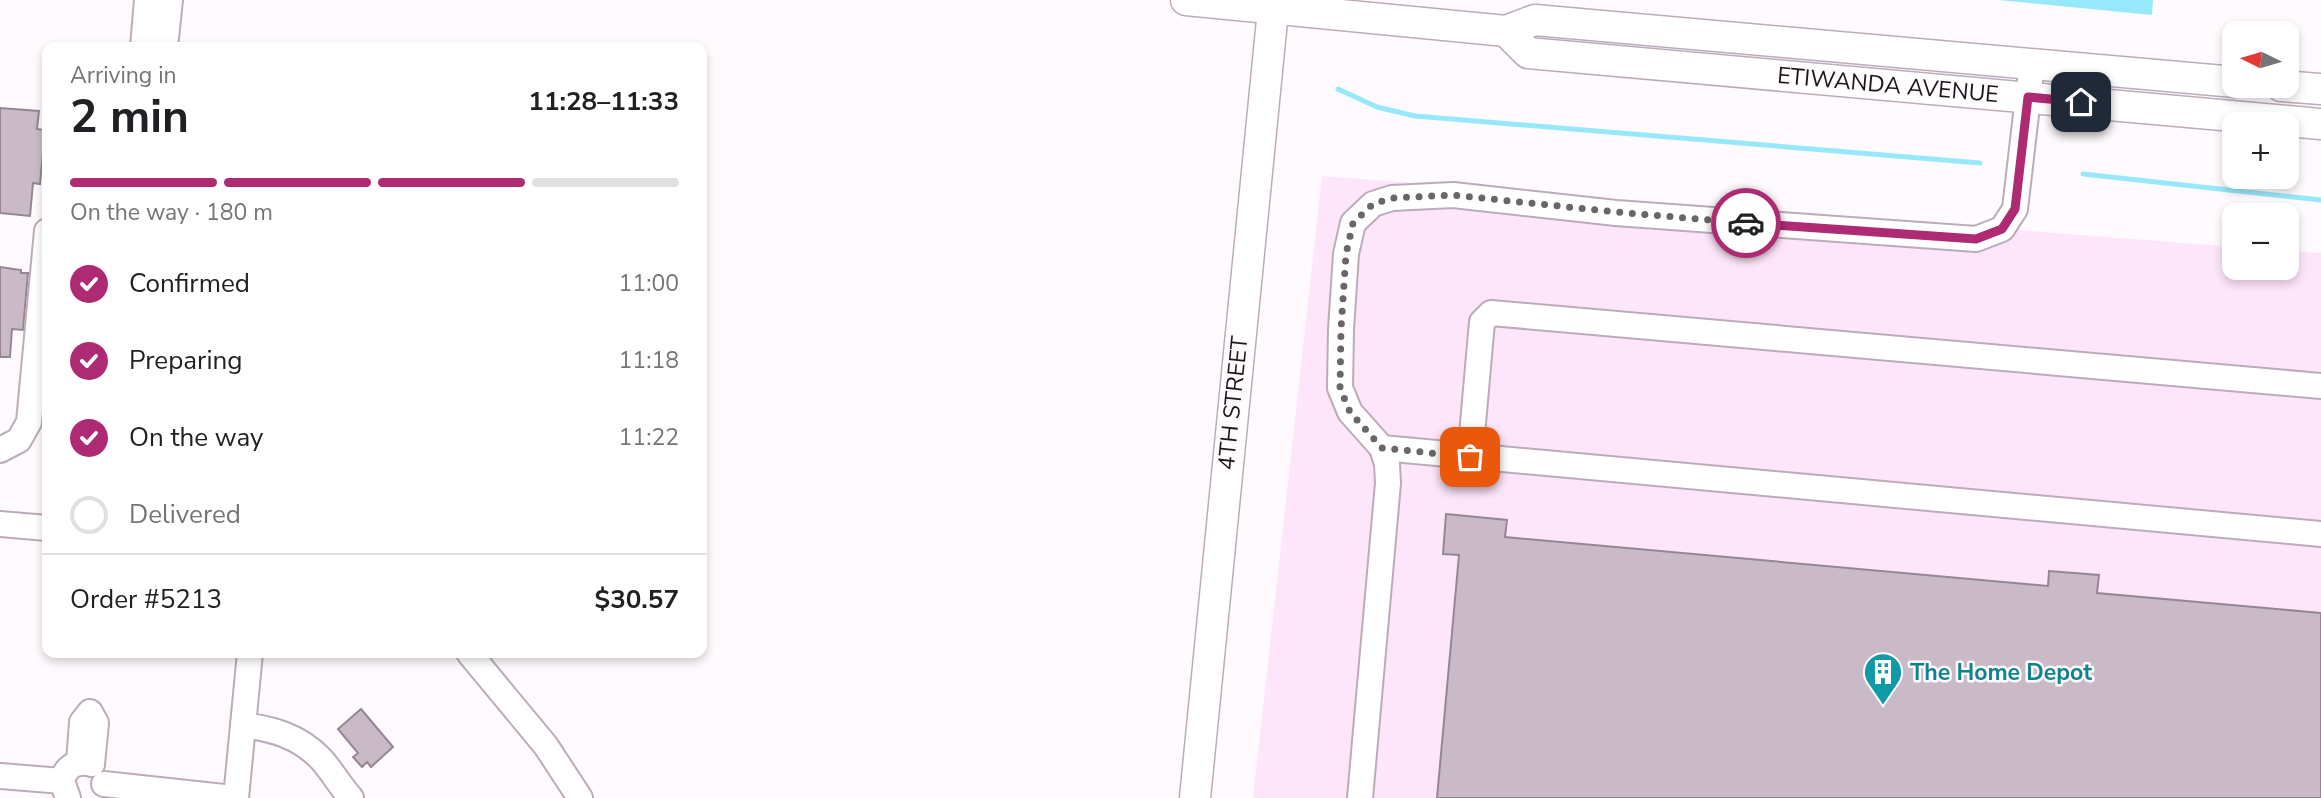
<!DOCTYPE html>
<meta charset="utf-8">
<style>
:root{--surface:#fff;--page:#f6f6f6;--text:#202124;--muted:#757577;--line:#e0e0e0;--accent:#ae2a73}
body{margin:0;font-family:"Nunito Sans",sans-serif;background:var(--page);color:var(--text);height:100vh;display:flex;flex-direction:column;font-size:26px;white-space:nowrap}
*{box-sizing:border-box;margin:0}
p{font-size:23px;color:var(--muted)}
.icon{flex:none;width:38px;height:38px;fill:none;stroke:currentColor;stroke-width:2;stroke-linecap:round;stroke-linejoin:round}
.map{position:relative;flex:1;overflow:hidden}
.side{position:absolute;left:42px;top:42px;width:665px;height:616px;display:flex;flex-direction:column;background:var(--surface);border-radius:14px;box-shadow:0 4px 10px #0003}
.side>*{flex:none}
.needle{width:46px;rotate:275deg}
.tools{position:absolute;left:2222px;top:21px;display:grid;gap:14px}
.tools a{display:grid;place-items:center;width:77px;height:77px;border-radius:14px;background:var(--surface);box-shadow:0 4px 10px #0003;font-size:35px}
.pin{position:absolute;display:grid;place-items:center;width:60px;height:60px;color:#fff;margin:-30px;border-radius:14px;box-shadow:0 4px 10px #0006}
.courier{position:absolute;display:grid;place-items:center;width:70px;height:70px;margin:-35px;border:5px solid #ae2a73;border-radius:50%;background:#fff;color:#222;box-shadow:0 2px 9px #0007}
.head em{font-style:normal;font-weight:700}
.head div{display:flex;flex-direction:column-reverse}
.head{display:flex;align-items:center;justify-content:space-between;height:119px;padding:0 28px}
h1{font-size:46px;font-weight:700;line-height:52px}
.bar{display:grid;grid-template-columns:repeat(4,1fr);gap:10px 7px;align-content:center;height:84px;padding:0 28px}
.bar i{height:9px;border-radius:5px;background:var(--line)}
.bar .on{background:var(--accent)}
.bar p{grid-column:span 4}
.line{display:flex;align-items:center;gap:18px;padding:0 28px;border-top:2px solid var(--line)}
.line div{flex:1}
ol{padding:0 28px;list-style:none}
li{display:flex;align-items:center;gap:21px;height:77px}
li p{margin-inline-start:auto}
li .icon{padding:7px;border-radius:50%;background:var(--accent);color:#fff;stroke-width:4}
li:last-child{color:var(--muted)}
li i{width:38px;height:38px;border:4px solid var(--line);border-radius:50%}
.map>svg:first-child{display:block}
.built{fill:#fde6fa}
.water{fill:#97e8fb}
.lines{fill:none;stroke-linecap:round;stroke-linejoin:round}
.stream{stroke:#97e8fb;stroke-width:5}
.building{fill:#cabac8;stroke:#968694;stroke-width:2}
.minor-casing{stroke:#bcacba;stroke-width:28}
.major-casing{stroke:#bcacba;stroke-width:33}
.minor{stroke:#fff;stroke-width:24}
.major{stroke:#fff;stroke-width:30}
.done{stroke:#6a6569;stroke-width:7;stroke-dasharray:0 12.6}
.route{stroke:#ae2a73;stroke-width:9}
.labels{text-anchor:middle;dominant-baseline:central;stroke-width:5;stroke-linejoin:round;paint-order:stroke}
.street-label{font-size:23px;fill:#1b151a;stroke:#fefafd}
.culture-label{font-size:23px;font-weight:bold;fill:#0d838f;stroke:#fefafd;text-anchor:start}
</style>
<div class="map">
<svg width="2321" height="798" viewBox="0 0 2321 798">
<rect width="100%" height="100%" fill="#fefafd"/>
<!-- built -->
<path class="built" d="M1322 176 2235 247V268H2287V251L2321 253V798H1253Z"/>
<!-- water -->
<path class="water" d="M1998 0H2153L2152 15Z"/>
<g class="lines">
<!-- stream -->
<g class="stream">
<path d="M1338 89 1377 107 1415 116 1980 163"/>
<path d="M2083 174 2321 200"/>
</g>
</g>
<!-- building -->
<g class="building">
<path d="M0 108 39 111 37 129 45 130 40 184 33 183 30 216 0 213Z"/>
<path d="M0 267 21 270V273H28L23 330 12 329 10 357H0Z"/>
<path d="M1446 514 1507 520 1505 537 2048 586 2049 571 2099 575 2097 593 2321 613V798H1437L1459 555 1443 554Z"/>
<path d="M361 709 393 747 371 767 367 762 362 767 353 757 358 753 338 729Z"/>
</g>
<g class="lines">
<!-- minor casing -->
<g class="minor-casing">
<g id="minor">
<path d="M143 47 147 0"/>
<path d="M165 47 170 0"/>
<path d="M1382 448 2321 534"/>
<path d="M0 450 19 440 29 422 47 231"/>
<path d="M1470 457 1482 322 1491 313 2321 386"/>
<path d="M0 524 47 528"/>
<path d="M469 653 546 746 580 798"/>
<path d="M243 725C273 729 299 736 321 759 332 771 340 786 351 798"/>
<path d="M79 763 82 722 90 712 96 723 92 764"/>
<path d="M0 776 62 781"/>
<path d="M104 784 233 798"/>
<path d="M68 798 62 781C66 766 77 760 92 764"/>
<path d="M236 798 250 653"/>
<path d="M1360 798 1388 483 1387 464 1382 448 1350 412 1340 388 1341 329 1346 254 1353 223 1373 204 1392 198 1453 195 1616 213 1976 239 2002 229 2015 209 2032 63"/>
</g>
</g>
<!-- major casing -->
<g class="major-casing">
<g id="major">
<path d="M1186 0 1506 31 1535 20 2235 82"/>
<path d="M1506 31 1528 53 2321 124"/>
<path d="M2281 86 2321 89"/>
<path d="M1195 798 1274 0"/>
</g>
</g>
<!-- minor -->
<use href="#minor" class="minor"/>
<!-- major -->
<use href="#major" class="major"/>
</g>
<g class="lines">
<!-- done -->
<path class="done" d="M1470 457 1382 448 1350 412 1340 388 1341 329 1346 254 1353 223 1373 204 1392 198 1453 195 1616 212 1746 223"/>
<!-- route -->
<path class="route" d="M1746 223 1976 239 2002 229 2015 209 2028 97 2081 102"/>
</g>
<!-- icons -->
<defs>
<g id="building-pin" transform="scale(2.0125)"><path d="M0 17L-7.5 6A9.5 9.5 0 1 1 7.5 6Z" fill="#0f9aa8" stroke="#fefafd"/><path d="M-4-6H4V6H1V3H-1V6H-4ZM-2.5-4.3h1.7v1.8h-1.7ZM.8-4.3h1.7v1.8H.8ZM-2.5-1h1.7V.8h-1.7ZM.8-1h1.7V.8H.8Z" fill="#fff"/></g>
</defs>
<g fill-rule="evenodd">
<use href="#building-pin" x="1883" y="672"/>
</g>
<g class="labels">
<!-- street labels -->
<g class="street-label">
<text transform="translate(1888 85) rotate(5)">ETIWANDA AVENUE</text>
<text transform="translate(1233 403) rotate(-84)">4TH STREET</text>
</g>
<!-- culture labels -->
<g class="culture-label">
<text x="1910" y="672">The Home Depot</text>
</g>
</g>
</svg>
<div class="tools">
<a><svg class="needle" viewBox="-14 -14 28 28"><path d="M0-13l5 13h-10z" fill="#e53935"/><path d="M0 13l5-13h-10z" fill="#757577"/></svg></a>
<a>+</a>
<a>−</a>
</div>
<div class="pin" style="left:1470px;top:457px;background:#ea580c"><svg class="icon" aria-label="bag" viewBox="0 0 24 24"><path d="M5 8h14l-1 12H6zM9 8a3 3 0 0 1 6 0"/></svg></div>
<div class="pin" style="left:2081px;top:102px;background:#1f2937"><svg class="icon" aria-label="home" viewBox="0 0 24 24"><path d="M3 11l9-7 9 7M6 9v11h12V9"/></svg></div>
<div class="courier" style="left:1746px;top:223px"><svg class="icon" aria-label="car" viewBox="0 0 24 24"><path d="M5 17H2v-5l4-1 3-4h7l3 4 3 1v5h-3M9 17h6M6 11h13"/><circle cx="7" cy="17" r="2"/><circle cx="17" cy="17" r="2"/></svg></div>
<section class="side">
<div class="head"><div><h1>2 min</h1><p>Arriving in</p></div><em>11:28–11:33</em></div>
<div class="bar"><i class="on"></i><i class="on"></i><i class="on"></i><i></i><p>On the way · 180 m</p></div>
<ol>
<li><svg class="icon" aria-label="check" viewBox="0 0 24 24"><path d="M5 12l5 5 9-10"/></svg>Confirmed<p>11:00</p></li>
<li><svg class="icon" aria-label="check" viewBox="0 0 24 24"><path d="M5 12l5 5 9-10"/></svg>Preparing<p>11:18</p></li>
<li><svg class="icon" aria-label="check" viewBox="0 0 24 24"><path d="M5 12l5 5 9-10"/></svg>On the way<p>11:22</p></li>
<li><i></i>Delivered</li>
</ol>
<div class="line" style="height:91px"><div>Order #5213</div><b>$30.57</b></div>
</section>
</div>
